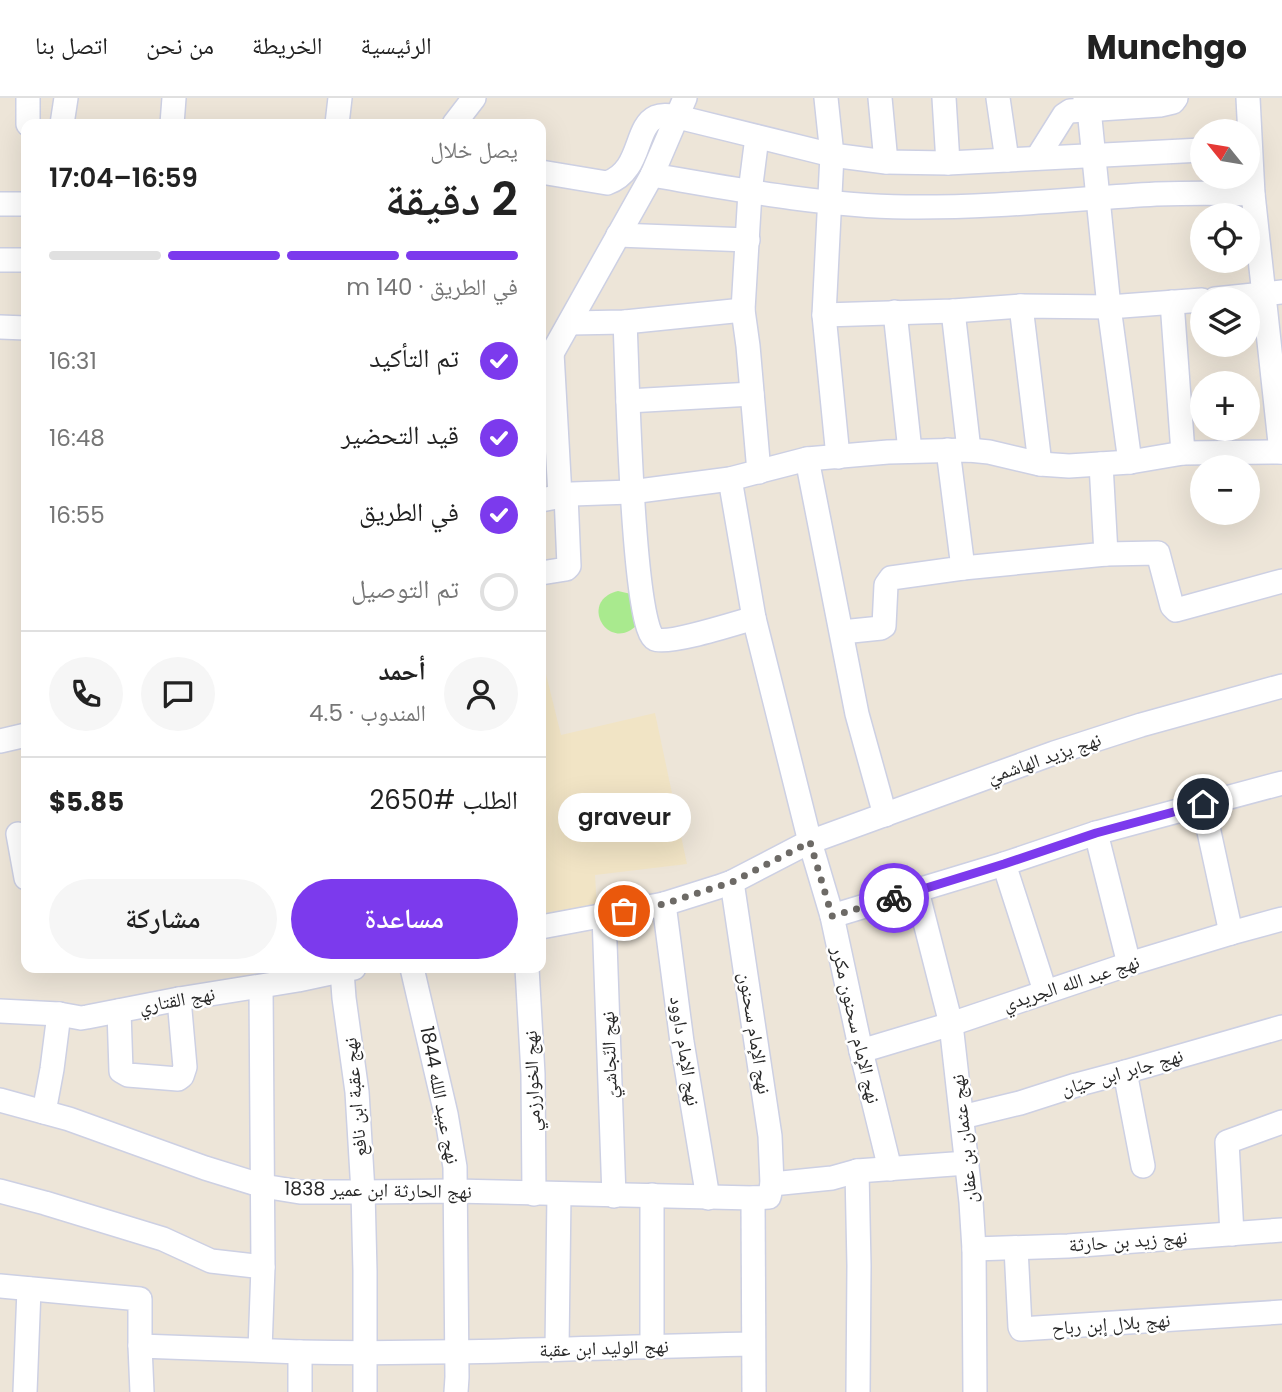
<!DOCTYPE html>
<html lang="ar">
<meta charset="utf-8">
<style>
:root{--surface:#fff;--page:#f6f6f6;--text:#222;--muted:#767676;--line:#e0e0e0;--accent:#7c3aed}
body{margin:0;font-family:Poppins,"Noto Naskh Arabic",sans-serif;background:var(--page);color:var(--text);direction:rtl;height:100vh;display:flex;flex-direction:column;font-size:26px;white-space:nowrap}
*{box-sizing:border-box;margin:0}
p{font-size:23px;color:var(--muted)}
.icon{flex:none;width:38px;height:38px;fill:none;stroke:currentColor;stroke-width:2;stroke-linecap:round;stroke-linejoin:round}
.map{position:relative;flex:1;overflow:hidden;direction:ltr}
.sheet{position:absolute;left:21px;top:21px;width:525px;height:854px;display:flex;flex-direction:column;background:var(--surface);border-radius:14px;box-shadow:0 7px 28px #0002;direction:rtl}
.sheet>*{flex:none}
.needle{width:46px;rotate:300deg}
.tools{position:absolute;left:1190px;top:21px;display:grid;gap:14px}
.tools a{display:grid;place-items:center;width:70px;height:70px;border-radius:50%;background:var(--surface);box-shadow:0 7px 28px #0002;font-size:35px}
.pin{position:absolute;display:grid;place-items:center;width:60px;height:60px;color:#fff;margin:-30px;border:4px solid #fff;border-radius:50%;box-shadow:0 2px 7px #0007}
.courier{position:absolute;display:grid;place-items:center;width:70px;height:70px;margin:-35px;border:5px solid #7c3aed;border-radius:50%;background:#fff;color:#222;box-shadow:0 2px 9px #0007}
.bubble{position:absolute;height:49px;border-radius:24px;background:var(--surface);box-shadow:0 7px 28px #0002;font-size:23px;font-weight:600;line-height:49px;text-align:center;direction:rtl}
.summary em{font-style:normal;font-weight:600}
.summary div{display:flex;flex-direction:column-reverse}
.summary{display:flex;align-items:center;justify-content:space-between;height:119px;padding:0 28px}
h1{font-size:46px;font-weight:600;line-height:52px}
.bar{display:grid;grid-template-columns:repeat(4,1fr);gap:10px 7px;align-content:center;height:84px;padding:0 28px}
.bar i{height:9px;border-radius:5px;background:var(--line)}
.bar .current{background:var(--accent)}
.bar p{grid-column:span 4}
.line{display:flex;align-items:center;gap:18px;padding:0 28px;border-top:2px solid var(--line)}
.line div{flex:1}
.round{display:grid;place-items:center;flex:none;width:74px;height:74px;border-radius:37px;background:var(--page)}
ol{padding:0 28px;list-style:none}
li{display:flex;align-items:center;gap:21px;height:77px}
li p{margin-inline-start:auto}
li .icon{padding:7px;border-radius:50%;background:var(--accent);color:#fff;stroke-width:4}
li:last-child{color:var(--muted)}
li i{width:38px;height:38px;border:4px solid var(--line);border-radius:50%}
.button{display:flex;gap:14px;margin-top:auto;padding:14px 28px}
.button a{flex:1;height:80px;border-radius:42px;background:var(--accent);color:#fff;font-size:28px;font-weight:600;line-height:80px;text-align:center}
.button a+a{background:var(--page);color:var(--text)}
header{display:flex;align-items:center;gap:42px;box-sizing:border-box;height:98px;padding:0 35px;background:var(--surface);border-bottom:2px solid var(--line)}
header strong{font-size:33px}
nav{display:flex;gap:38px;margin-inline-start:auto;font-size:24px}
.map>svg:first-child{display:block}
.education{fill:#f1e4c5}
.green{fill:#a9ea8e}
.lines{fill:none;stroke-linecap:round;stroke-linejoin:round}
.minor-casing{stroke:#cdd0e3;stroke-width:26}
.minor{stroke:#fff;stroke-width:23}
.done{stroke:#6d6a66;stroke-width:7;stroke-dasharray:0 12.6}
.route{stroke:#7c3aed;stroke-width:9}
.labels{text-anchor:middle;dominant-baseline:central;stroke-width:5;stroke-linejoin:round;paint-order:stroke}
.street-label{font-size:19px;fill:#282828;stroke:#fff}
</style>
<header>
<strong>Munchgo</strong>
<nav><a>الرئيسية</a><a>الخريطة</a><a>من نحن</a><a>اتصل بنا</a></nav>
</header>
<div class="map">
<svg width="1282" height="1294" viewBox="0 0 1282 1294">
<rect width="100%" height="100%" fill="#ede5d8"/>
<!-- education -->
<path class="education" d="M541 556 561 637 655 615 687 766 595 777 597 809 541 820Z"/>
<!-- green -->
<path class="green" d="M618 493 631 496 638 526C609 557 577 503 618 493Z"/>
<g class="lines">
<!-- minor casing -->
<g class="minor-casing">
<g id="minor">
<path d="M28 0V26"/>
<path d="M826 0 832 57 824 217 838 359"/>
<path d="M880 0 886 64"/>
<path d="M944 0 948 65"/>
<path d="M998 0 1007 62"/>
<path d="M1085 0 1089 11 1109 209 1130 364"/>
<path d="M1248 0 1253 96 1281 354"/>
<path d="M62 26 66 0"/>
<path d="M172 26 174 0"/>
<path d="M337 26 340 0"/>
<path d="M454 26 474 0"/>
<path d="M757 39 750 94 743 212 748 248 759 374"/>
<path d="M1037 60 1064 17 1070 13 1160 7 1173 4 1176 0"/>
<path d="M541 74 607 85C642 73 634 29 656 19 663 16 671 18 678 19L832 57 886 64 948 65 1202 52"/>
<path d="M652 77C734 91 822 108 906 109 989 110 1073 101 1156 96 1188 95 1221 95 1253 96"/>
<path d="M0 106H26"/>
<path d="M618 137 748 142"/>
<path d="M0 162H26"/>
<path d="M1215 201 1282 194"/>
<path d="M1172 204 1183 355"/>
<path d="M1021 208 1040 366"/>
<path d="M953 213 969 352"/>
<path d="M895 214 910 353"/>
<path d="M824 217 953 213 1021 208 1109 209 1202 202"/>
<path d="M625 224C627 261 632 531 655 541 668 547 736 525 754 520L810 744 832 818 861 953 890 1071"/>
<path d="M570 225 625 224 743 212"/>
<path d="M0 229 26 230"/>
<path d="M552 255 560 398"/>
<path d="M541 275 652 77 685 0"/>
<path d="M628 303 752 296"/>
<path d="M807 361 857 616 885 717"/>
<path d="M730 381 754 520"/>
<path d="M541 402 572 396 631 394 730 381 807 361 888 354 969 352 989 354 1040 366 1069 368 1130 364 1183 355 1282 354"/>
<path d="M1106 456 1158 455 1172 508 1176 512 1282 483"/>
<path d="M963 470 1106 456 1101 366"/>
<path d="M541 475 566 471 569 468 566 397"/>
<path d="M842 534 881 530 884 528 886 487 891 480 963 470 948 352"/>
<path d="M0 643 26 637"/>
<path d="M1203 706 1231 835"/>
<path d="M1096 735 1129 866"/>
<path d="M18 736 26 780"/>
<path d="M1004 766 1045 893"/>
<path d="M732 784 770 1038 772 1086"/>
<path d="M917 793 951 926 971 1104 974 1151 975 1294"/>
<path d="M664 806 682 944 708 1100"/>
<path d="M604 817 614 1098"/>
<path d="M832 818 1004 766 1096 735 1282 685"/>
<path d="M541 829 664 806 718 789 732 784 807 745 1054 655 1141 627 1282 588"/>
<path d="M412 870 446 1016 455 1069 457 1279 456 1294"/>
<path d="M527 870 533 976 534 1096"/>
<path d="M342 873 344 900 357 994 363 1094 365 1173V1294"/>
<path d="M0 913 59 916 81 920 87 919 179 901 298 882 354 870"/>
<path d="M119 913 121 973 128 977 178 981 182 978 185 969 179 901"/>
<path d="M861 953 951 926 1129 866 1231 835 1282 821"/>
<path d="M1125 974 1143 1068"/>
<path d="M0 1002 69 1021 205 1070 263 1088 300 1094H363L455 1093 753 1100 769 1099 772 1086 832 1080 857 1073 967 1065"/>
<path d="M44 1014 52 971 59 916"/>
<path d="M962 1019 1020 1005 1076 987 1125 974 1282 929"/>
<path d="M857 1073 859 1168 858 1294"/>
<path d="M0 1093 45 1105 163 1141 211 1163 263 1169"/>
<path d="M652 1097V1248"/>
<path d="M753 1100 754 1294"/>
<path d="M1232 1136 1227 1044 1282 1024"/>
<path d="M1016 1150 1020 1229 1021 1231 1282 1214"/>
<path d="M974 1151 1068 1148 1282 1132"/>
<path d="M0 1188 140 1201V1248L142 1294"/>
<path d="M140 1248C193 1250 246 1252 300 1254 451 1257 602 1249 753 1246"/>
<path d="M557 1251 559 1096"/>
<path d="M260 1252 263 1169 261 889"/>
<path d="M300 1254V1294"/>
<path d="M25 1294 29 1191"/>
</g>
</g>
<!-- minor -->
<use href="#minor" class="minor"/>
</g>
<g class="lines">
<!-- done -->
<path class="done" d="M624 813 664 806 732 784 810 744 832 818 894 800"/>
<!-- route -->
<path class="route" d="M894 800 1004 766 1096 735 1203 706"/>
</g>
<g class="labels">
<!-- street labels -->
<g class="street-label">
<text transform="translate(1044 660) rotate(-19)">نهج يزيد الهاشميّ</text>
<text transform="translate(1071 885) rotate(-18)">نهج عبد الله الجريدي</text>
<text transform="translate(177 902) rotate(-10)">نهج القتاري</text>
<text transform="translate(856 927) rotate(77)">نهج الإمام سحنون مكرر</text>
<text transform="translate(755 935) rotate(81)">نهج الإمام سحنون</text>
<text transform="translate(685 953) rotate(81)">نهج الإمام داوود</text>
<text transform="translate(609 957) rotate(-92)">نهج النّجاشيّ</text>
<text transform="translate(1122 974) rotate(-16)">نهج جابر ابن حيّان</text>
<text transform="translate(532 983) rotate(-92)">نهج الخوارزمي</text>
<text transform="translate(440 997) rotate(79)">نهج عبيد اللله 1844</text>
<text transform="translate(355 999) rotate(-95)">نهج عقبة ابن نافع</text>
<text transform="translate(964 1041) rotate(-96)">نهج عثمان بن عفان</text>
<text transform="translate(378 1092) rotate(1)">نهج الحارثة ابن عمير 1838</text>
<text transform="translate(1128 1143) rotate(-4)">نهج زيد بن حارثة</text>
<text transform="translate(1111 1226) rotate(-4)">نهج بلال إبن رباح</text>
<text transform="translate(604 1250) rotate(-2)">نهج الوليد ابن عقبة</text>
</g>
</g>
</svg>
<div class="tools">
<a><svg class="needle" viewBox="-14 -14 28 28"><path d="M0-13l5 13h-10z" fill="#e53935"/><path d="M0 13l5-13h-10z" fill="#767676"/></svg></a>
<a><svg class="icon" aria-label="locate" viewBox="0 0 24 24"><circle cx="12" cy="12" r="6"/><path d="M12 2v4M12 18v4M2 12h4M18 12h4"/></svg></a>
<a><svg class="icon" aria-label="layers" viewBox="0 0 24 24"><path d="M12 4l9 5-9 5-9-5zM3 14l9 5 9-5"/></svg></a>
<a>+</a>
<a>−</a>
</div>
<div class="pin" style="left:624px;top:813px;background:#ea580c"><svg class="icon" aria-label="bag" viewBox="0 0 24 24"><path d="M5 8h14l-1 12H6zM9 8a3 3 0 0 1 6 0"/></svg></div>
<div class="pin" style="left:1203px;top:706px;background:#1f2937"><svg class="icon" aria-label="home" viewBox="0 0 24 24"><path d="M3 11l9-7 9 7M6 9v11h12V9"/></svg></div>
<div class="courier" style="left:894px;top:800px"><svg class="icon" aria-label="bike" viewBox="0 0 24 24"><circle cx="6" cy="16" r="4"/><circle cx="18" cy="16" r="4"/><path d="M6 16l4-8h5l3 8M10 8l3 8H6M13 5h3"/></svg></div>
<div class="bubble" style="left:558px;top:695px;width:133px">graveur</div>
<section class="sheet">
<div class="summary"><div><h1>2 دقيقة</h1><p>يصل خلال</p></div><em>16:59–17:04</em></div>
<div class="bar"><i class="current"></i><i class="current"></i><i class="current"></i><i></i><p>في الطريق · 140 m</p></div>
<ol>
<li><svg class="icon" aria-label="check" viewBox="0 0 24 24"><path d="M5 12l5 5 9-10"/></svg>تم التأكيد<p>16:31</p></li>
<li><svg class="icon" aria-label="check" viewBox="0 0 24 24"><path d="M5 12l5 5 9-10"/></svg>قيد التحضير<p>16:48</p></li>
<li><svg class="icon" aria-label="check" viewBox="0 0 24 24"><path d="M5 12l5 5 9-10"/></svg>في الطريق<p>16:55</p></li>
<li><i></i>تم التوصيل</li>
</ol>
<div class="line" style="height:126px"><a class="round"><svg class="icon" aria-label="person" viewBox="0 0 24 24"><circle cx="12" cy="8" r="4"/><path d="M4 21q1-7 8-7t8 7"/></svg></a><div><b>أحمد</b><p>المندوب · 4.5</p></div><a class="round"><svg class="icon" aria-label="chat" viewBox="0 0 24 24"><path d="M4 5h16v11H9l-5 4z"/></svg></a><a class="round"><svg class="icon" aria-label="phone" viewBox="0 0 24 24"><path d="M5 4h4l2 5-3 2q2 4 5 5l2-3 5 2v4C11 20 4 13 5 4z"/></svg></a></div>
<div class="line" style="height:91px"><div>الطلب #2650</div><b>$5.85</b></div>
<div class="button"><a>مساعدة</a><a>مشاركة</a></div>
</section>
</div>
